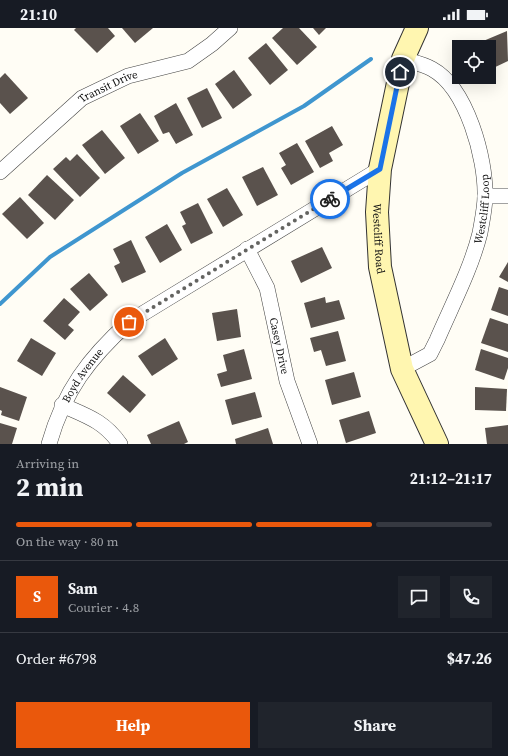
<!DOCTYPE html>
<meta charset="utf-8">
<style>
:root{--surface:#171b24;--page:#20242c;--text:#f1f3f6;--muted:#9ea1a6;--line:#363941;--accent:#ea580c}
body{margin:0;font-family:"Source Serif 4",serif;background:var(--page);color:var(--text);height:100vh;display:flex;flex-direction:column;font-size:15px;white-space:nowrap}
*{box-sizing:border-box;margin:0}
p{font-size:13px;color:var(--muted)}
.icon{flex:none;width:22px;height:22px;fill:none;stroke:currentColor;stroke-width:2;stroke-linecap:round;stroke-linejoin:round}
.map{position:relative;height:416px;overflow:hidden}
.sheet{display:flex;flex-direction:column;background:var(--surface);flex:1}
.sheet>*{flex:none}
.tools{position:absolute;left:452px;top:12px;display:grid;gap:8px}
.tools a{display:grid;place-items:center;width:44px;height:44px;border-radius:0px;background:var(--surface);box-shadow:0 4px 16px #0002;font-size:20px}
.pin{position:absolute;display:grid;place-items:center;width:34px;height:34px;color:#fff;margin:-17px;border:2px solid #fff;border-radius:50%;box-shadow:0 1px 4px #0007}
.courier{position:absolute;display:grid;place-items:center;width:40px;height:40px;margin:-20px;border:3px solid #1a73e8;border-radius:50%;background:#fff;color:#222;box-shadow:0 1px 5px #0007}
.summary em{font-style:normal;font-weight:700}
.summary div{display:flex;flex-direction:column-reverse}
.summary{display:flex;align-items:center;justify-content:space-between;height:68px;padding:0 16px}
h1{font-size:26px;font-weight:700;line-height:30px}
.bar{display:grid;grid-template-columns:repeat(4,1fr);gap:6px 4px;align-content:center;height:48px;padding:0 16px}
.bar i{height:5px;border-radius:3px;background:var(--line)}
.bar .active{background:var(--accent)}
.bar p{grid-column:span 4}
.line{display:flex;align-items:center;gap:10px;padding:0 16px;border-top:1px solid var(--line)}
.line div{flex:1}
.round{display:grid;place-items:center;flex:none;width:42px;height:42px;border-radius:0px;background:var(--page)}
.action{display:flex;gap:8px;margin-top:auto;padding:8px 16px}
.action a{flex:1;height:46px;border-radius:0px;background:var(--accent);color:#fff;font-size:16px;font-weight:700;line-height:46px;text-align:center}
.action a+a{background:var(--page);color:var(--text)}
.status{display:flex;justify-content:space-between;align-items:center;height:28px;padding:0 20px;background:var(--surface);direction:ltr}
.status svg{height:11px;fill:currentColor}
.map>svg:first-child{display:block}
.lines{fill:none;stroke-linecap:round;stroke-linejoin:round}
.stream{stroke:#3f96cf;stroke-width:4}
.building{fill:#5a524d}
.street-casing{stroke:#444;stroke-width:16}
.secondary-casing{stroke:#333;stroke-width:24}
.street{stroke:#fff;stroke-width:15}
.secondary{stroke:#fff6b0;stroke-width:22}
.done{stroke:#646461;stroke-width:4;stroke-dasharray:0 7.2}
.route{stroke:#1a73e8;stroke-width:5}
.labels{text-anchor:middle;dominant-baseline:central;stroke-width:4;stroke-linejoin:round;paint-order:stroke}
.street-label{font-size:11px;fill:#111;stroke:#fff}
</style>
<div class="status"><b>21:10</b><svg viewBox="0 0 49 12"><path d="M0 12V9h3v3zM5 12V6h3v6zM10 12V3h3v9zM15 12V0h3v12zM26 1h20v11H26zM47 4h2v5h-2z"/></svg></div>
<div class="map">
<svg width="508" height="416" viewBox="0 0 508 416">
<rect width="100%" height="100%" fill="#fffdf5"/>
<g class="lines">
<!-- stream -->
<path class="stream" d="M0 276 50 229 182 145 304 78 371 31"/>
</g>
<!-- building -->
<g class="building">
<path d="M76 0H108L115 8 97 25 74 2Z"/>
<path d="M122 0H153L135 15Z"/>
<path d="M283 0H299L317 19 297 37 272 10Z"/>
<path d="M313 0H326L319 7Z"/>
<path d="M507 3 508 33 489 42V19H469Z"/>
<path d="M266 15 288 42 270 57 248 30Z"/>
<path d="M234 42 252 67 233 81 215 56Z"/>
<path d="M5 45 28 70 10 86 0 75V50Z"/>
<path d="M207 60 222 90 202 100 187 70Z"/>
<path d="M176 75 193 107 176 116 169 104 163 106 154 88Z"/>
<path d="M140 85 159 113 138 126 120 98Z"/>
<path d="M332 98 343 117 329 125 333 133 320 140 305 113Z"/>
<path d="M102 102 125 130 105 146 82 117Z"/>
<path d="M297 115 314 144 291 157 281 140 286 137 279 125Z"/>
<path d="M77 126 100 150 80 169 53 141 66 129 70 133Z"/>
<path d="M263 139 278 167 257 178 242 149Z"/>
<path d="M47 147 74 172 55 192 28 167Z"/>
<path d="M227 160 243 187 223 199 207 171Z"/>
<path d="M20 169 44 195 27 211 2 186Z"/>
<path d="M198 175 213 205 191 216 182 198 186 196 180 184Z"/>
<path d="M167 196 182 222 160 235 145 209Z"/>
<path d="M131 212 146 244 122 255 114 238 120 235 113 221Z"/>
<path d="M322 219 332 240 301 255 291 233Z"/>
<path d="M508 234V254L499 249Z"/>
<path d="M89 245 108 267 90 283 70 261Z"/>
<path d="M499 259 508 262V288L491 282Z"/>
<path d="M325 269 326 275 339 272 345 291 311 300 304 275Z"/>
<path d="M64 270 80 284 68 297 74 302 65 312 43 293Z"/>
<path d="M237 281 241 309 217 313 212 285Z"/>
<path d="M490 290 508 296V324L481 315Z"/>
<path d="M338 303 346 333 326 338 321 322 314 324 310 310Z"/>
<path d="M31 310 56 325 42 348 17 333Z"/>
<path d="M165 310 178 331 152 348 138 328Z"/>
<path d="M244 321 252 351 221 359 217 346 227 343 223 327Z"/>
<path d="M481 321 508 330V340L504 352 475 342Z"/>
<path d="M354 344 361 369 332 377 325 352Z"/>
<path d="M123 347 146 367 130 385 107 365Z"/>
<path d="M0 359 27 369 19 393 1 387 2 383 0 382Z"/>
<path d="M475 359 507 361 506 383 475 382Z"/>
<path d="M255 364 262 389 232 397 225 372Z"/>
<path d="M369 383 376 405 346 415 339 392Z"/>
<path d="M179 393 188 414 184 416H151L147 407Z"/>
<path d="M0 395 17 400 12 416H0Z"/>
<path d="M508 397V416H487L485 400Z"/>
<path d="M268 400 273 416H236L235 411Z"/>
</g>
<g class="lines">
<!-- street casing -->
<g class="street-casing">
<g id="street">
<path id="s1" d="M0 144 82 70 128 48 188 33 212 16 230 0"/>
<path d="M485 168H508"/>
<path id="s2" d="M247 221 267 260 287 353 310 416"/>
<path id="s3" d="M402 341 430 326 437 312C452 277 471 241 480 205 482 193 485 180 485 168 486 131 467 60 432 41 423 36 413 34 403 31"/>
<path d="M62 377C87 388 104 393 120 416"/>
<path id="s4" d="M49 416C64 363 89 330 129 294L380 141"/>
</g>
</g>
<!-- secondary casing -->
<g class="secondary-casing">
<g id="secondary">
<path id="s5" d="M417 0 403 31 380 141 377 184 380 239 402 341 437 416"/>
</g>
</g>
<!-- street -->
<use href="#street" class="street"/>
<!-- secondary -->
<use href="#secondary" class="secondary"/>
</g>
<g class="lines">
<!-- done -->
<path class="done" d="M129 294 330 171"/>
<!-- route -->
<path class="route" d="M330 171 380 141 400 44"/>
</g>
<g class="labels">
<!-- street labels -->
<g class="street-label">
<text stroke="none"><textPath href="#s1" startOffset="139">Transit Drive</textPath></text>
<text stroke="none"><textPath href="#s3" startOffset="187">Westcliff Loop</textPath></text>
<text stroke="none"><textPath href="#s5" startOffset="216">Westcliff Road</textPath></text>
<text stroke="none"><textPath href="#s2" startOffset="103">Casey Drive</textPath></text>
<text stroke="none"><textPath href="#s4" startOffset="77">Boyd Avenue</textPath></text>
</g>
</g>
</svg>
<div class="tools">
<a><svg class="icon" aria-label="locate" viewBox="0 0 24 24"><circle cx="12" cy="12" r="6"/><path d="M12 2v4M12 18v4M2 12h4M18 12h4"/></svg></a>
</div>
<div class="pin" style="left:129px;top:294px;background:#ea580c"><svg class="icon" aria-label="bag" viewBox="0 0 24 24"><path d="M5 8h14l-1 12H6zM9 8a3 3 0 0 1 6 0"/></svg></div>
<div class="pin" style="left:400px;top:44px;background:#1f2937"><svg class="icon" aria-label="home" viewBox="0 0 24 24"><path d="M3 11l9-7 9 7M6 9v11h12V9"/></svg></div>
<div class="courier" style="left:330px;top:171px"><svg class="icon" aria-label="bike" viewBox="0 0 24 24"><circle cx="6" cy="16" r="4"/><circle cx="18" cy="16" r="4"/><path d="M6 16l4-8h5l3 8M10 8l3 8H6M13 5h3"/></svg></div>
</div>
<section class="sheet">
<div class="summary"><div><h1>2 min</h1><p>Arriving in</p></div><em>21:12–21:17</em></div>
<div class="bar"><i class="active"></i><i class="active"></i><i class="active"></i><i></i><p>On the way · 80 m</p></div>
<div class="line" style="height:72px"><b class="round" style="background:var(--accent);color:#fff">S</b><div><b>Sam</b><p>Courier · 4.8</p></div><a class="round"><svg class="icon" aria-label="chat" viewBox="0 0 24 24"><path d="M4 5h16v11H9l-5 4z"/></svg></a><a class="round"><svg class="icon" aria-label="phone" viewBox="0 0 24 24"><path d="M5 4h4l2 5-3 2q2 4 5 5l2-3 5 2v4C11 20 4 13 5 4z"/></svg></a></div>
<div class="line" style="height:52px"><div>Order #6798</div><b>$47.26</b></div>
<div class="action"><a>Help</a><a>Share</a></div>
</section>
